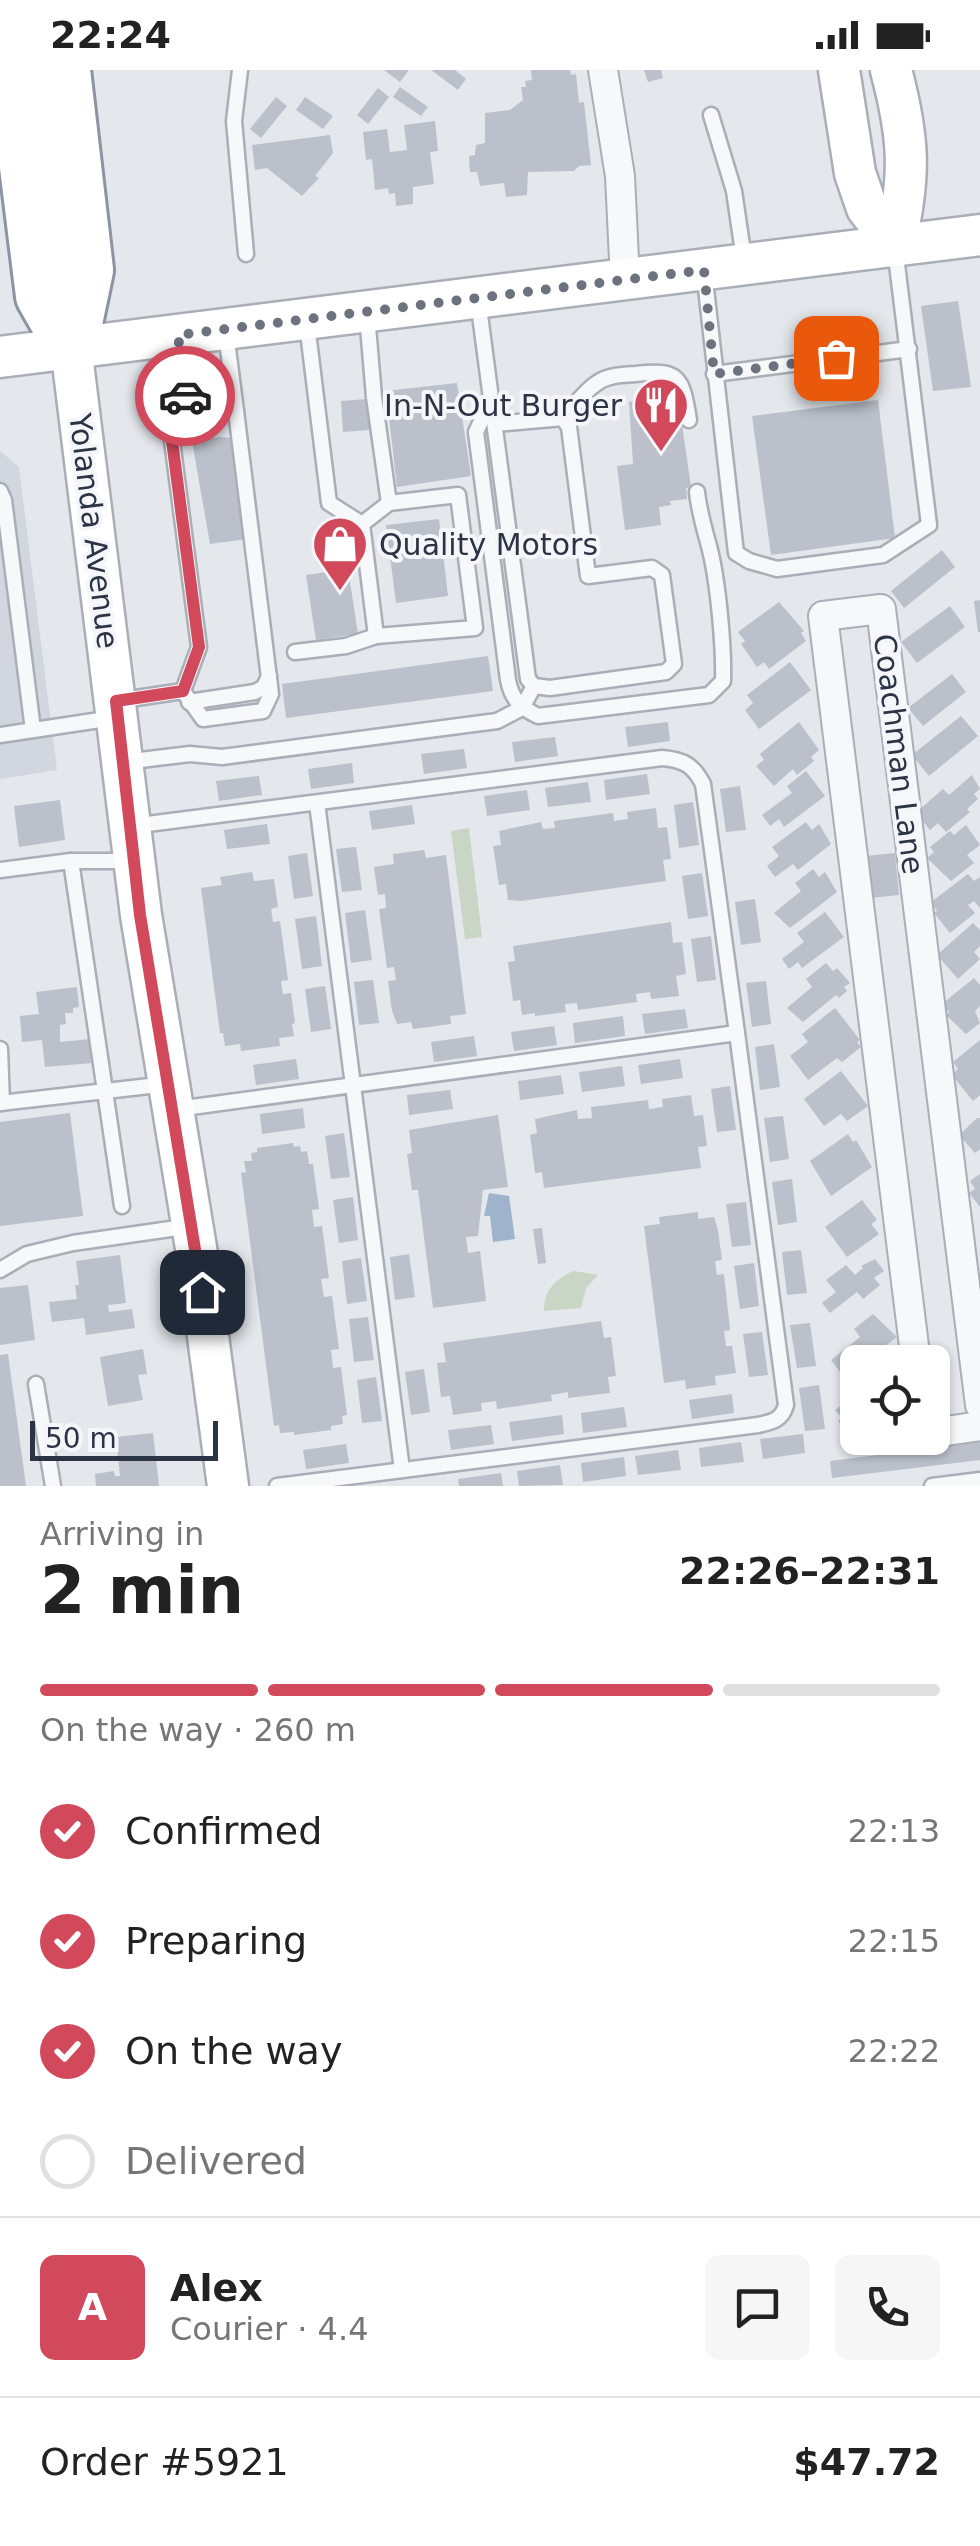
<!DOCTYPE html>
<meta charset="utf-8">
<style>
:root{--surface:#fff;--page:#f6f6f6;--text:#222;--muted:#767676;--line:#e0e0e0;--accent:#d1495b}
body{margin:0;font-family:"DejaVu Sans",sans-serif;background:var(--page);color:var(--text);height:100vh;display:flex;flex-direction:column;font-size:38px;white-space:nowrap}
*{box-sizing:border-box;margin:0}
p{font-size:32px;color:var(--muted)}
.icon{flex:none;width:55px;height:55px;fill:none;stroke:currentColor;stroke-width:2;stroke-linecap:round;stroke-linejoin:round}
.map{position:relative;height:1416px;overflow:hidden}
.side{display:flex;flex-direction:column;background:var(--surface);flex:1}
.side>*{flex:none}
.fabs{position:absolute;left:840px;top:1275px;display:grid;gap:20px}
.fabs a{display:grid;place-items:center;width:110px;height:110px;border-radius:15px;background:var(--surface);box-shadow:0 2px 8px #0004;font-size:50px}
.scale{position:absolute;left:30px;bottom:25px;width:188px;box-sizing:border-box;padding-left:10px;border:5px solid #2b3445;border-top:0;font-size:28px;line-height:35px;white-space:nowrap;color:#2b3445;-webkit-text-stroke:8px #f4f6f9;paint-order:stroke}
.pin{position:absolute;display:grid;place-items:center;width:85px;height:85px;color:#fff;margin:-42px;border-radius:20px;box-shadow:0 5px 15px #0006}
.courier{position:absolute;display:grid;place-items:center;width:100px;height:100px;margin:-50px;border:8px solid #d1495b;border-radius:50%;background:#fff;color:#222;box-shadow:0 2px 12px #0007}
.headline em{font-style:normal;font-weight:700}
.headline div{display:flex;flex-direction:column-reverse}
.headline{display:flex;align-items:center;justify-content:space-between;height:170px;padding:0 40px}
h1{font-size:65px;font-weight:700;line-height:75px}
.bar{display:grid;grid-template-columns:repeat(4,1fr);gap:15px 10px;align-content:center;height:120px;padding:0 40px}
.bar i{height:12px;border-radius:8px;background:var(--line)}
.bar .active{background:var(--accent)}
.bar p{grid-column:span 4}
.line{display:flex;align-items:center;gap:25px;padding:0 40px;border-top:2px solid var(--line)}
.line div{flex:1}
.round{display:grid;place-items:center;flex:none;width:105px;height:105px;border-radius:15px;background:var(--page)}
ol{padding:0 40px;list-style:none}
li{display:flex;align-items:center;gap:30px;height:110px}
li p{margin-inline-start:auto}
li .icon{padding:10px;border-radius:50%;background:var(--accent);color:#fff;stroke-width:4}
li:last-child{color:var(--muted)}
li i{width:55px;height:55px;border:5px solid var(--line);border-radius:50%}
.status{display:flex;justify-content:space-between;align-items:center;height:70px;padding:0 50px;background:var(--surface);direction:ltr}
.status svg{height:28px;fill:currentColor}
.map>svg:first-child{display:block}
.built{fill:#d2d6de}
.green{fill:#c9d6c5}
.water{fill:#9fb4cc}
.building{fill:#bbc0ca}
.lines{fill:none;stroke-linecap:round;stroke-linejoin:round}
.lane-casing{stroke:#a9aeb7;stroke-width:19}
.street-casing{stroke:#a9aeb7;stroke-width:32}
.secondary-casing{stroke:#a9aeb7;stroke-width:45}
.highway-casing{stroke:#8b94a3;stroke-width:58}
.lane{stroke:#f7f8fa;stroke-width:14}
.street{stroke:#f7f8fa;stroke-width:28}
.secondary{stroke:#fff;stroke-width:40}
.highway{stroke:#fff;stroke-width:52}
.done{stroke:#6c737f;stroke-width:10;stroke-dasharray:0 18}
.route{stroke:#d1495b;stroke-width:12}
.labels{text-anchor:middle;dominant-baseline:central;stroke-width:8;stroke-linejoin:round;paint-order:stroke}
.poi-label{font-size:30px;fill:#2b3445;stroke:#f4f6f9;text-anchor:end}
.street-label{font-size:30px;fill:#2b3445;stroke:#f4f6f9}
</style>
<div class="status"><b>22:24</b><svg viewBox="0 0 49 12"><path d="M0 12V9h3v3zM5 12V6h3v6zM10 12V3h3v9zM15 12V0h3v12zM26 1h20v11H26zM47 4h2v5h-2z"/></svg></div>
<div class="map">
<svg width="980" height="1416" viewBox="0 0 980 1416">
<rect width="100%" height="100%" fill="#e4e7ec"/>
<!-- built -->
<path class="built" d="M0 381 19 397 57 700 0 709Z"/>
<!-- green -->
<g class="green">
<path d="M469 758 482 867 465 869 451 761Z"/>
<path d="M574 1201 598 1205 586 1218 581 1238 544 1241C544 1220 556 1208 574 1201Z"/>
</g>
<!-- water -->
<path class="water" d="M489 1123 509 1126 515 1169 493 1172 490 1146H484Z"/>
<!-- building -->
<g class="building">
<path d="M384 0H409L400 12Z"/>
<path d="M431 0H455L466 9 458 20Z"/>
<path d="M531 0H570L571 5 576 4 579 33 584 32 591 95 579 96 574 101 528 102 527 125 506 127 504 113 480 116 477 102H470L469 86 475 85 476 75 485 73V43L510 40 523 30 521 17H526L525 11 532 10Z"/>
<path d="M644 0H661L663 8 648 12Z"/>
<path d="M400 17 428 37 421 46 393 27Z"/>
<path d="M378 18 389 27 368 54 357 45Z"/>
<path d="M276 27 287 36 261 68 250 59Z"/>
<path d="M305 27 333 46 323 59 296 40Z"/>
<path d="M435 51 438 81 430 82 434 114 413 117V134L396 136 395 123 389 124 388 118 375 120 372 89 366 90 363 62 387 59 390 82 407 80 404 55Z"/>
<path d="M330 65 333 83 315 106 319 108 302 126 267 98 255 100 252 75Z"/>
<path d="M958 231 971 317 933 321 921 236Z"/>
<path d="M457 313 471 406 397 417 386 321Z"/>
<path d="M677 320 691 417 686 418 687 429 670 431 671 435 659 437 661 455 625 460 617 396 633 394 629 332 660 327 663 322Z"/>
<path d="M367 329 370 360 343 362 341 331Z"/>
<path d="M878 330 895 468 771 485 752 346Z"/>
<path d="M219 367 234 368 247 469 210 474 192 371Z"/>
<path d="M439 449 448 526 396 533 386 455Z"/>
<path d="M942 480 955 497 904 538 891 521Z"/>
<path d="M348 499 358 564 316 570 306 505Z"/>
<path d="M980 530V562H978L974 531Z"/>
<path d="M779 532 804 561 801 563 806 571 769 599 764 592 757 597 741 574 745 571 738 562Z"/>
<path d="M950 536 965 557 917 593 901 572Z"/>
<path d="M488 586 493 621 286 648 282 614Z"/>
<path d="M790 592 811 620 759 659 745 640 753 633 747 625Z"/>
<path d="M952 604 966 622 923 656 908 638Z"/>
<path d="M961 646 978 666 929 706 912 685Z"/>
<path d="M668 652 670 671 628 677 625 657Z"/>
<path d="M799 652 819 680 811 687 814 691 797 705 793 699 774 716 756 696 764 690 760 684Z"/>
<path d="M555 667 558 686 515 692 512 672Z"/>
<path d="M464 679 467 698 424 704 421 684Z"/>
<path d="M352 693 354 713 311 719 308 699Z"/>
<path d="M806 701 825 726 784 757 779 749 770 756 762 745 792 723 787 716Z"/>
<path d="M647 704 650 724 606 730 604 710Z"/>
<path d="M972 705 980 719 974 724 978 729 967 739 970 742 946 762 938 753 930 760 921 749 923 745 919 740 943 719 949 725Z"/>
<path d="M259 706 262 725 219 731 216 711Z"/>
<path d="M588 712 591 732 548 737 545 718Z"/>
<path d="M740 716 746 760 726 762 720 719Z"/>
<path d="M527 720 530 740 487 746 484 726Z"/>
<path d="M60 730 65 770 19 777 14 736Z"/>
<path d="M693 732 699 775 679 778 674 735Z"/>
<path d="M412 735 415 754 372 760 369 741Z"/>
<path d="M656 738 658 758 667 757 671 789 663 790 666 811 521 831 508 830 506 814 499 815 493 776 501 775 499 761 541 752 543 759 555 758 554 751 613 743 614 751 628 749 627 742Z"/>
<path d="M806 752 812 760 819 754 831 774 798 800 793 794 775 807 767 796 779 786 772 777Z"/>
<path d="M267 754 270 774 227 779 224 760Z"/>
<path d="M966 755 980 775 967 785 974 793 951 811 927 788 934 782 930 777 950 761 954 765Z"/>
<path d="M356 777 362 820 342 822 336 779Z"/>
<path d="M424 780 426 788 446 785 466 944 450 946 451 954 413 959 411 952 397 954 392 941 388 911 396 910 394 897 387 898 379 839 386 838 385 824 378 825 374 797 394 794 393 784Z"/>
<path d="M307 783 313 826 294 829 288 786Z"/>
<path d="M895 783 899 825 870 828 866 786Z"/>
<path d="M813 799 819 807 825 802 837 822 790 858 774 843 801 821 795 813Z"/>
<path d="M252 802 254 811 274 809 278 837 271 839 273 852 280 851 288 910 281 911 283 924 291 923 295 953 292 954 294 966 279 968 280 976 241 981 240 974 225 976 223 963H220L201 818 222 815 220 807Z"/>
<path d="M702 803 708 846 688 849 682 806Z"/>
<path d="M968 804 974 811 980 807V838L974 831 968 835 975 843 950 863 934 843 937 841 931 832Z"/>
<path d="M755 829 761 872 741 875 735 832Z"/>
<path d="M365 840 372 890 351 893 345 843Z"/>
<path d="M825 842 844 867 802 898 798 892 789 899 782 889 804 872 797 863Z"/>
<path d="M316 846 322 896 302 899 295 849Z"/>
<path d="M671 852 673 873 682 872 686 904 676 906 679 926 651 929 650 922 636 924 637 932 578 940 577 933 565 934 566 942 535 946V943L522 945 520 930 513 931 508 892 515 891 513 876Z"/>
<path d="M973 853 980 860V876L974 882 980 889 958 909 937 885Z"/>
<path d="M711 866 716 910 697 912 691 869Z"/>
<path d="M826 893 833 901 837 898 850 913 844 917 847 921 839 928 836 925 803 952 787 938 812 917 806 909Z"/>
<path d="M974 908 980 915V936L975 941 980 953 966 964 946 945 949 942 942 934Z"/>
<path d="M373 910 379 953 359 955 354 912Z"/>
<path d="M766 911 771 954 752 957 746 913Z"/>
<path d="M325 916 331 959 311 962 305 919Z"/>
<path d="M77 917 79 937 73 938V943H65L66 954 60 955V972L90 969 92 993 45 997 42 970 22 972 20 946 39 944 36 922Z"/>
<path d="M835 938 860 970 857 972 861 977 842 992 837 988 808 1010 790 986 808 972 802 964Z"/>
<path d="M685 939 688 958 645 964 642 944Z"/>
<path d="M623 946 625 966 575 973 573 953Z"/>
<path d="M554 956 557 975 514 981 511 962Z"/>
<path d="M474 966 477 986 434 992 431 972Z"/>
<path d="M980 970V1025L973 1031 952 1005 958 999 953 992Z"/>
<path d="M774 974 780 1017 760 1020 755 977Z"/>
<path d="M296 989 299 1009 256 1015 253 995Z"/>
<path d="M680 989 683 1008 641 1014 638 995Z"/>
<path d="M622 996 625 1016 582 1022 579 1002Z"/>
<path d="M841 1001 868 1036 847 1051 841 1044 824 1056 804 1029Z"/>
<path d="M561 1005 564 1024 520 1030 518 1011Z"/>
<path d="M730 1016 736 1060 717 1062 711 1019Z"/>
<path d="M450 1020 453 1039 409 1045 407 1025Z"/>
<path d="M691 1025 694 1046 703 1045 707 1076 698 1077 701 1098 544 1118 542 1102 535 1103 530 1065 537 1063 535 1049 577 1040 578 1049 592 1048 591 1037 648 1030 649 1039 663 1037 662 1029Z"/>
<path d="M303 1038 305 1058 262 1064 260 1044Z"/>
<path d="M70 1043 83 1146 0 1156V1052Z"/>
<path d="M498 1045 508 1117 483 1120 478 1166 466 1167 468 1183 480 1181 486 1231 433 1238 418 1120H412L407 1084 412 1083 409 1060Z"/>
<path d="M783 1046 789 1089 770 1092 764 1048Z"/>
<path d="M977 1048H980V1079L975 1083 959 1065Z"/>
<path d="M344 1063 350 1107 331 1109 325 1066Z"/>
<path d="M848 1064 853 1072 856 1070 872 1097 831 1126 810 1091Z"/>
<path d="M293 1073 294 1077 300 1076 301 1082 307 1081 309 1094H313L319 1139 312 1140 314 1157 322 1156 329 1208 321 1209 324 1227 332 1226 339 1279 331 1280 333 1298 341 1297 347 1345 342 1346 343 1354 331 1356V1360L294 1365V1362L280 1363 279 1355 274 1356 241 1103 246 1102 244 1091H252L251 1083 257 1082V1078Z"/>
<path d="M980 1104V1137L969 1123 975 1119 970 1111Z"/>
<path d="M792 1109 797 1152 778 1155 772 1112Z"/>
<path d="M353 1127 358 1170 339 1173 333 1130Z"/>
<path d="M862 1130 877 1150 871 1154 879 1164 847 1187 825 1157Z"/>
<path d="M746 1132 751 1175 732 1177 726 1134Z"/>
<path d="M698 1142V1149L714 1147 718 1160 722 1190 715 1191 717 1205 724 1204 730 1260 724 1261 726 1276H732L736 1303 715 1306 716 1315 686 1319 685 1310 664 1313 644 1156 660 1154 659 1147Z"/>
<path d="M542 1158 546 1193 538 1194 533 1159Z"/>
<path d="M801 1180 807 1223 787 1225 782 1182Z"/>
<path d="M409 1184 415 1227 395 1230 390 1187Z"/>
<path d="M120 1185 126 1233 108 1235 109 1242 132 1239 135 1258 86 1265 84 1248 52 1252 49 1232 77 1229 75 1215H79L76 1191Z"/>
<path d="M361 1188 367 1231 347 1234 342 1191Z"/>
<path d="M875 1189 884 1201 874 1208 880 1215 863 1229 857 1222 830 1243 822 1233 836 1222 826 1210 846 1195 855 1205 863 1198 861 1196Z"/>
<path d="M754 1193 759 1236 740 1239 734 1196Z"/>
<path d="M28 1215 35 1270 0 1275V1218Z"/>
<path d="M873 1244 897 1267 864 1292H858V1298L852 1302 849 1297 841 1303 831 1290 860 1267 854 1259Z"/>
<path d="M368 1247 374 1290 354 1292 349 1249Z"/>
<path d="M601 1251 604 1268 611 1267 616 1306 608 1307 610 1323 568 1328V1322L551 1325 552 1331 497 1339 496 1331 481 1333 482 1341 453 1345 450 1326 441 1327 437 1293 446 1292 443 1273Z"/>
<path d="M810 1253 816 1296 797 1298 790 1255Z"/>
<path d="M762 1262 768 1305 749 1307 743 1264Z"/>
<path d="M143 1279 147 1304 138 1305 143 1330 108 1336 100 1287Z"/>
<path d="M8 1284 26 1416H0V1285Z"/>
<path d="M424 1299 430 1342 411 1345 405 1302Z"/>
<path d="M376 1307 382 1351 362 1353 357 1310Z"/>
<path d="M819 1315 825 1359 805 1361 799 1318Z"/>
<path d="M858 1323V1368H874L859 1379 838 1351 842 1348 835 1340Z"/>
<path d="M732 1324 734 1343 692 1349 689 1330Z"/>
<path d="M624 1337 627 1357 583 1363 581 1343Z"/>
<path d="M562 1345 564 1364 512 1371 509 1352Z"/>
<path d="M491 1355 494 1374 451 1380 448 1360Z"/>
<path d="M153 1363 159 1416H96L95 1404 114 1401 115 1406H120L116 1367Z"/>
<path d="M803 1364 805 1383 763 1389 760 1369Z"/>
<path d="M741 1372 744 1392 701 1397 699 1378Z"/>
<path d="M980 1372V1390L832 1408 830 1391Z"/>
<path d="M346 1374 349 1393 306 1399 303 1380Z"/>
<path d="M678 1380 681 1400 638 1405 635 1386Z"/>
<path d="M624 1387 626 1406 583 1412 581 1393Z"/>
<path d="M560 1395 563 1415 519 1416 517 1401Z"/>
<path d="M501 1403 503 1416H459L458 1409Z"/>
</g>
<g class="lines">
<!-- lane casing -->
<g class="lane-casing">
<g id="lane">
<path d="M240 0 234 51 246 184"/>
<path d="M711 45 734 121 744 189"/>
<path d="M704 201 736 483 749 491 777 499 883 485 929 455 895 178"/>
<path d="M478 230 528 609 534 616 550 618 666 602 674 594 662 505 652 498 588 506 569 357 563 348 495 354"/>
<path d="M367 245 374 327 389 433"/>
<path d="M307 254 329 433 362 454 389 433 458 425 475 558 376 566 362 454"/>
<path d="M714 304 909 279"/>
<path d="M491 330 476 362 508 610C512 630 520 637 538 646L709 625 723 611C724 576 718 510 709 476 704 458 699 441 697 422"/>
<path d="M186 343 236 341 226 263"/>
<path d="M563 348C574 337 584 321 597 313 608 305 622 305 635 304 680 299 682 307 689 350"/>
<path d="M0 421 4 430 33 660"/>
<path d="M295 582 346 576 376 566"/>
<path d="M183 621 203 649 263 641 271 624 236 341"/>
<path d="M116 631 183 621 199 577 172 371 174 360 186 343 178 269"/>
<path d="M189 632 255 622 264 617 269 606"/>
<path d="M0 665 113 648"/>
<path d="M124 692 190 684 222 687 497 651 522 638 534 616"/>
<path d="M317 733 402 1400"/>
<path d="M132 756 662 688C684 690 693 695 703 714L737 963"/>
<path d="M71 791 122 1136"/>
<path d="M0 800 71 791H129"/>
<path d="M0 979 2 1033"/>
<path d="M0 1033 167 1014"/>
<path d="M177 1039 737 963 786 1335C782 1350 772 1352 758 1355L277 1416"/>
<path d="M0 1200 27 1184 73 1173 191 1156"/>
<path d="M36 1314 53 1416"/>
<path d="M932 1416 980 1410"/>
</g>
</g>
<!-- street casing -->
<g class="street-casing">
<g id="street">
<path d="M603 0 620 106 625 211"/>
<path d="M916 1292 823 546 881 539 980 1335"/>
<path d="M932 1363 980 1356"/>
</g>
</g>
<!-- secondary casing -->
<g class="secondary-casing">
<g id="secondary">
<path d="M839 0 855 103 867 138 895 174"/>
<path d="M891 0C909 68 911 105 895 174"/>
<path d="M71 277 141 845 197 1184 228 1416"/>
<path d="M0 287 980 165"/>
</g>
</g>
<!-- highway casing -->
<g class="highway-casing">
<g id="highway">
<path d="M14 0 42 226 71 277"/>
<path d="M64 0 87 200 71 277"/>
</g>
</g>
<!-- lane -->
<use href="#lane" class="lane"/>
<!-- street -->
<use href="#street" class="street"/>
<!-- secondary -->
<use href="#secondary" class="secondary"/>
<!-- highway -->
<use href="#highway" class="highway"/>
</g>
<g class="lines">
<!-- done -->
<path class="done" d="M185 326 178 265 704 200 714 304 836 288"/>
<!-- route -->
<path class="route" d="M185 326C186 345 174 353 172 371L199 577 183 621 116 631 140 845 202 1222"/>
</g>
<!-- icons -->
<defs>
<g id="restaurant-pin" transform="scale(2.875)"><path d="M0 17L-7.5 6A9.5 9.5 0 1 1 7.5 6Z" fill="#d1495b" stroke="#f4f6f9"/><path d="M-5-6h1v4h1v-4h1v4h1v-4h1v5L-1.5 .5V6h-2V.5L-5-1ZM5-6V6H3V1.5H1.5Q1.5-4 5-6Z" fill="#fff"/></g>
<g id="shop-pin" transform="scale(2.875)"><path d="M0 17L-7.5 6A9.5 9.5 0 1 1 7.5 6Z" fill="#d1495b" stroke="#f4f6f9"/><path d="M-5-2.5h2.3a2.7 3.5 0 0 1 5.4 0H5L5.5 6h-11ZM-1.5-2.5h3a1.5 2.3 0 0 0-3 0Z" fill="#fff"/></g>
</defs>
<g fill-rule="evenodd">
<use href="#restaurant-pin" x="661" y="335"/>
<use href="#shop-pin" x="340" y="474"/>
</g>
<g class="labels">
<!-- poi labels -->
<g class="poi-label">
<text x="622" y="335">In-N-Out Burger</text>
<text x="379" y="474" text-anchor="start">Quality Motors</text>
</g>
<!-- street labels -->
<g class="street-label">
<text transform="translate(94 461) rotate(83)">Yolanda Avenue</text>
<text transform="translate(899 684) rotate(83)">Coachman Lane</text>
</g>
</g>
</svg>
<div class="fabs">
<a><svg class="icon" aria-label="locate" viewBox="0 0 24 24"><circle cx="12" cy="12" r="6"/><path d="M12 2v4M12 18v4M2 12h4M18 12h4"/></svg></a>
</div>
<div class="scale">50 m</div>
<div class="pin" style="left:836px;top:288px;background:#ea580c"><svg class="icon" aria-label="bag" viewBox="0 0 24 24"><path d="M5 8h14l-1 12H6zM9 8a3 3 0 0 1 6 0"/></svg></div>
<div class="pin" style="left:202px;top:1222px;background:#1f2937"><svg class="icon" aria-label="home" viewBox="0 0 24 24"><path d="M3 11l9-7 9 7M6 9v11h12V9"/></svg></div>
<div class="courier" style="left:185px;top:326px"><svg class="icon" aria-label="car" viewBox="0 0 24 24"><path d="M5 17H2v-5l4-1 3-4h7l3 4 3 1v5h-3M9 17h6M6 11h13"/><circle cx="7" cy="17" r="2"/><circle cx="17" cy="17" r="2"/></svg></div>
</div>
<section class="side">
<div class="headline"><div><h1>2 min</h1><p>Arriving in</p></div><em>22:26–22:31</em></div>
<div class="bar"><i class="active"></i><i class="active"></i><i class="active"></i><i></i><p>On the way · 260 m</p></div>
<ol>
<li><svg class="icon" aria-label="check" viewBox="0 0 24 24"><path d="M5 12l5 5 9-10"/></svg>Confirmed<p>22:13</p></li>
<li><svg class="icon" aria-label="check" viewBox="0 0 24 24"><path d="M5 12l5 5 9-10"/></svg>Preparing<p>22:15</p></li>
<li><svg class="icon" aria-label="check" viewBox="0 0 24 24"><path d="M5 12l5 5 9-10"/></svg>On the way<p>22:22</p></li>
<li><i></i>Delivered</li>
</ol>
<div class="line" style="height:180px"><b class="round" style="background:var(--accent);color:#fff">A</b><div><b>Alex</b><p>Courier · 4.4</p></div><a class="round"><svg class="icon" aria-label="chat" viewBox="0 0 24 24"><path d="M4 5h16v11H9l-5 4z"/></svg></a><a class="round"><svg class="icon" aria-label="phone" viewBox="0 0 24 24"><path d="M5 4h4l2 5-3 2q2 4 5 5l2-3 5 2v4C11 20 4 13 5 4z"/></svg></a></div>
<div class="line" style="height:130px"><div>Order #5921</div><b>$47.72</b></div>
</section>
